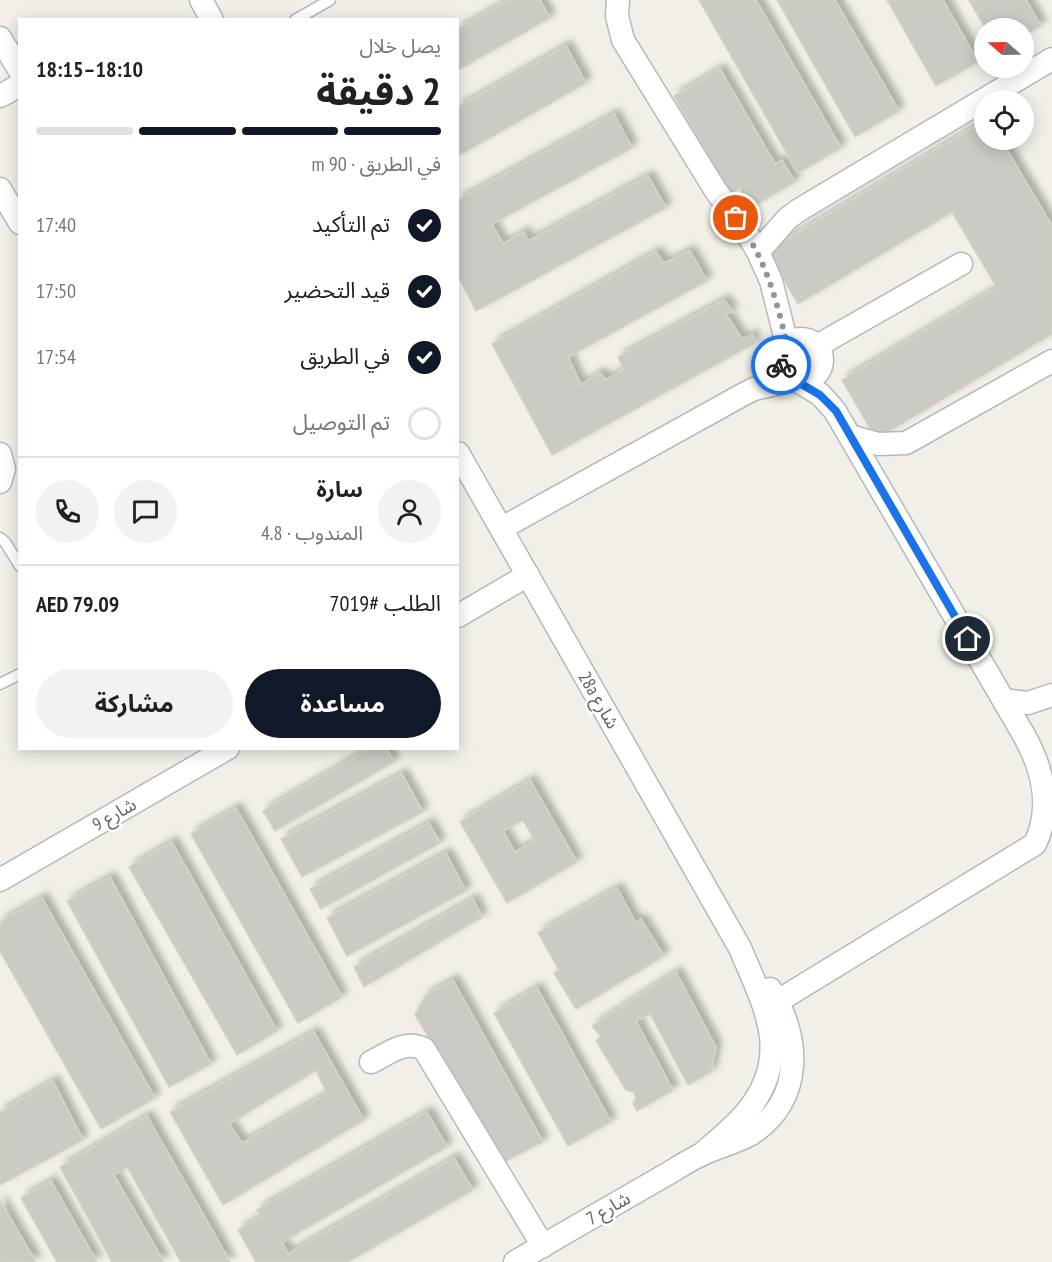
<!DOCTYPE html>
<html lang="ar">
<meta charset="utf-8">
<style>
:root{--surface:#fff;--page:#f2f2f2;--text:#202124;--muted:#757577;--line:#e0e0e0;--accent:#111827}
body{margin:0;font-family:"PT Sans Narrow","Noto Sans Arabic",sans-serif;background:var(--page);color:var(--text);direction:rtl;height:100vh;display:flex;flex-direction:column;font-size:22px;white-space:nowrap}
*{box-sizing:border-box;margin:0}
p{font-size:20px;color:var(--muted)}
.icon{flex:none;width:33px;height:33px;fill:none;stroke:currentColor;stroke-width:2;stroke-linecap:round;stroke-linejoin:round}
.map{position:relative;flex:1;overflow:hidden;direction:ltr}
.drawer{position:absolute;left:18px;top:18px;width:441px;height:732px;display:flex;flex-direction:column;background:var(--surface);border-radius:0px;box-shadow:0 3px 15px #0003;direction:rtl}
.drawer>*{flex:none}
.needle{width:39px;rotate:290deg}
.controls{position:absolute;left:974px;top:18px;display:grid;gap:12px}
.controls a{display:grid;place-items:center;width:60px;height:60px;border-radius:50%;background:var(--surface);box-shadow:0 3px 15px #0003;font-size:30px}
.pin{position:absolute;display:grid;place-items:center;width:51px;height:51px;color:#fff;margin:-26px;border:3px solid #fff;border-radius:50%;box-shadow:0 2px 6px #0007}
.courier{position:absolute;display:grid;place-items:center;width:60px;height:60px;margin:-30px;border:4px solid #1a73e8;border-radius:50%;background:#fff;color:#222;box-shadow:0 2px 8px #0007}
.overview em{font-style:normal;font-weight:700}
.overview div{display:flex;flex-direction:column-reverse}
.overview{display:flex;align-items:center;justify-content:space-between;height:102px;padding:0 18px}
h1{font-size:39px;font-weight:700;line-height:45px}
.bar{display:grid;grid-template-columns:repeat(4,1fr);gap:9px 6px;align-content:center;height:72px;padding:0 18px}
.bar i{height:8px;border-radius:4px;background:var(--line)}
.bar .active{background:var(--accent)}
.bar p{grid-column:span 4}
.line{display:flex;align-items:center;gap:15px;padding:0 18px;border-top:2px solid var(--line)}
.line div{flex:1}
.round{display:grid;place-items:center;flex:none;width:63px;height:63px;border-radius:32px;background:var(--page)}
ol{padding:0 18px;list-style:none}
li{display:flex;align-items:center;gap:18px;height:66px}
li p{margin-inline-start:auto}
li .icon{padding:6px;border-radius:50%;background:var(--accent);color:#fff;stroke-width:4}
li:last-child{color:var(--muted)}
li i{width:33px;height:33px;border:3px solid var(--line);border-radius:50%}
.button{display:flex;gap:12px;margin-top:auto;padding:12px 18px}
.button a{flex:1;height:69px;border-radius:36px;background:var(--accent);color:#fff;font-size:24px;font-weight:700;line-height:69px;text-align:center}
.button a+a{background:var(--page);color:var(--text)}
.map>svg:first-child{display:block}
.building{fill:#cccac5;stroke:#d6d1c6;stroke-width:1.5;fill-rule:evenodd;filter:url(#shadow)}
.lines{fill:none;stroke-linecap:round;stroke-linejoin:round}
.lane-casing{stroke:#b5b8bc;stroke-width:13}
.street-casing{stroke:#b5b8bc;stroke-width:25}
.lane{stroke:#fff;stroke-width:10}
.street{stroke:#fff;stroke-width:22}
.done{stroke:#929495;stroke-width:6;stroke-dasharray:0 10.8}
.route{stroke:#1a73e8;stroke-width:8}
.labels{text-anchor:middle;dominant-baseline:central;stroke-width:5;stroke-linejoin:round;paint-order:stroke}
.street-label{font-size:18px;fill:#5f6368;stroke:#fff}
</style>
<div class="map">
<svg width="1052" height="1262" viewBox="0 0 1052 1262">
<defs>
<filter id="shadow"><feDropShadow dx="5.5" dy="-5.5" stdDeviation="3" flood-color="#0004"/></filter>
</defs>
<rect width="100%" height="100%" fill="#f1efe8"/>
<!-- building -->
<g class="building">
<path d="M509 0H540L550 18 458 70V29Z"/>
<path d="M699 0H756L841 148 798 173Z"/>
<path d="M777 0H835L899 111 855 137Z"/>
<path d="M887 0H943L978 62 936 86Z"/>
<path d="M969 0H1026L1041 26 1023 36V28H985Z"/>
<path d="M566 46 586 83 458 156V107Z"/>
<path d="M720 69 775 164 782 160 795 182 751 208 740 188 730 193 674 96Z"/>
<path d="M614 114 632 148 492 224 503 244 524 232 529 241 648 176 666 208 476 311 458 276V200Z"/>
<path d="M984 121V140H1001L1052 226V334L876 439 842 380 997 288 952 212 798 304 767 251Z"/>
<path d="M690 251 707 281 568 357 581 385 600 373 606 380 624 370 618 357 724 300 733 312 725 313 742 339 753 335 755 343 552 455 492 344 656 252 664 263Z"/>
<path d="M371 748H386L394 762 275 831 263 811Z"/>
<path d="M402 774 423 812 302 877 281 839Z"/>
<path d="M530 780 577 862 507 903 460 822ZM523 820 535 841 515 852 503 831Z"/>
<path d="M236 808 342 997 298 1023 191 834Z"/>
<path d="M429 823 440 843 321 909 310 889Z"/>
<path d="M172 842 277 1031 237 1055 129 867Z"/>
<path d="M446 853 466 891 347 956 327 918Z"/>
<path d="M110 877 211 1064 169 1087 67 901Z"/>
<path d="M617 888 636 923 641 919 664 956 576 1009 554 973 559 970 538 933Z"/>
<path d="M42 898 155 1098 101 1129 0 951V922Z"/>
<path d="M473 899 482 917 364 987 354 967Z"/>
<path d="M676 972 716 1047 711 1072 688 1085 650 1014 636 1021 673 1090 637 1111 633 1104 636 1098 633 1092 626 1090 596 1041 601 1037 592 1026Z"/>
<path d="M453 980 543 1142 504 1162 415 1015 426 995Z"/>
<path d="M537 988 611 1122 568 1146 494 1013Z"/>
<path d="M314 1032 364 1120 223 1205 170 1112ZM316 1070 327 1094 242 1143 229 1124Z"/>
<path d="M53 1081 83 1140 0 1185V1112Z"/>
<path d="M427 1112 447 1147 282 1242 288 1254 454 1158 473 1190 348 1262H256L238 1230 261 1217 257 1210Z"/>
<path d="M147 1116 210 1226 230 1262H181L127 1167 114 1175 164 1262H112L60 1167Z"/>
<path d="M51 1181 97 1262H57L21 1198Z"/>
<path d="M0 1201 36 1262H0Z"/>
</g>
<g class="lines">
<!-- lane casing -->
<g class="lane-casing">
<g id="lane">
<path d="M295 20 330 0"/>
<path d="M0 538 5 542 20 566"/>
<path d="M0 684 20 674"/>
</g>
</g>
<!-- street casing -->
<g class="street-casing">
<g id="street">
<path d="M201 0 212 20"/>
<path d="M618 0 617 16 623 40 716 191 748 235 758 252 771 281 787 344"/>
<path d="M0 38 20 71"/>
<path d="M0 96 20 85"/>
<path d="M0 189 20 223"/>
<path d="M758 252 788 218 799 210 1052 59"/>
<circle cx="801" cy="360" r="21"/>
<path d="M817 346 961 264"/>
<path d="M850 436 878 444 906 443 1052 361"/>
<path d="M458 453 740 948C765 1008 794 1056 745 1114 732 1129 715 1142 701 1155"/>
<path d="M0 454 4 469 0 482"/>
<path d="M502 528 744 394 754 389 793 380"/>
<path d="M458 616 528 575"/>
<path d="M1004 700 1028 703 1052 695"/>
<path d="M0 880 228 748"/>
<path d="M778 1001 1035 844C1052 808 1044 772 1025 737L835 411 821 395 798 381"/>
<path d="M371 1062C388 1054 405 1039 424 1049L543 1246"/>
<path d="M515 1262C566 1232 617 1203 669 1173 679 1167 690 1160 700 1155 717 1147 735 1143 751 1134 804 1100 801 1037 770 989"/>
</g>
</g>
<!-- lane -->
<use href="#lane" class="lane"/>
<!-- street -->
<use href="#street" class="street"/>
</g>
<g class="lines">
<!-- done -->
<path class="done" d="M736 218C766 260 775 295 787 344L782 351 781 365"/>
<!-- route -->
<path class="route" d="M781 365 786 375 820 395 836 411 968 639"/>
</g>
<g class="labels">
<!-- street labels -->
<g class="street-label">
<text transform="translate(599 700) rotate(60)">28a شارع</text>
<text transform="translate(114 814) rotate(-30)">شارع 9</text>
<text transform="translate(608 1208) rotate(-30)">شارع 7</text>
</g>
</g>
</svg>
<div class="controls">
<a><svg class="needle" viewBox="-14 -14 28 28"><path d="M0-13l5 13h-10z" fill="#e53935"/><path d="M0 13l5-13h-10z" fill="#757577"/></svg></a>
<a><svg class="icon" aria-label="locate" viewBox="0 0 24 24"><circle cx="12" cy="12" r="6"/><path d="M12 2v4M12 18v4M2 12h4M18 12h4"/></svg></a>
</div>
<div class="pin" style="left:736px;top:218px;background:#ea580c"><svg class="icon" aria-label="bag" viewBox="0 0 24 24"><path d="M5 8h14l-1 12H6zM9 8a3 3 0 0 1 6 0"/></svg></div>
<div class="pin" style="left:968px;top:639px;background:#1f2937"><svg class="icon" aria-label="home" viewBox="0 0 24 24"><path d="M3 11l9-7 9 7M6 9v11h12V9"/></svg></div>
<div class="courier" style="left:781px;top:365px"><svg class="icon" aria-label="bike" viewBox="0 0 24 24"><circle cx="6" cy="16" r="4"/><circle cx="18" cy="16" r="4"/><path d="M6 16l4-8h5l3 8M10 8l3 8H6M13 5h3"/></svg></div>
<section class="drawer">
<div class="overview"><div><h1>2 دقيقة</h1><p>يصل خلال</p></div><em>18:10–18:15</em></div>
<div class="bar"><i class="active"></i><i class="active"></i><i class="active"></i><i></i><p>في الطريق · 90 m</p></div>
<ol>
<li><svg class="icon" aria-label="check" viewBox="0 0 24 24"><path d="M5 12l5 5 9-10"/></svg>تم التأكيد<p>17:40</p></li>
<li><svg class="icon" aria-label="check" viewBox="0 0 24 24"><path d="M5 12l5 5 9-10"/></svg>قيد التحضير<p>17:50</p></li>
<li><svg class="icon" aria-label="check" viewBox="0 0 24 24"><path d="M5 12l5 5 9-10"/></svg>في الطريق<p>17:54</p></li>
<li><i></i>تم التوصيل</li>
</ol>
<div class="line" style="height:108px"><a class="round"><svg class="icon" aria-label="person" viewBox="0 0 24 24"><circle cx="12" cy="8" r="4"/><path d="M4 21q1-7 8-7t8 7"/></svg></a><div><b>سارة</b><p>المندوب · 4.8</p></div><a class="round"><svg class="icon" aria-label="chat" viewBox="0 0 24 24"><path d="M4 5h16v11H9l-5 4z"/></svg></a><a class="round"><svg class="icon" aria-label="phone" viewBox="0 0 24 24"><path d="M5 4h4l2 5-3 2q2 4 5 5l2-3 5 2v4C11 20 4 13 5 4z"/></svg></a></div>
<div class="line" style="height:78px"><div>الطلب #7019</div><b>AED 79.09</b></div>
<div class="button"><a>مساعدة</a><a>مشاركة</a></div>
</section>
</div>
